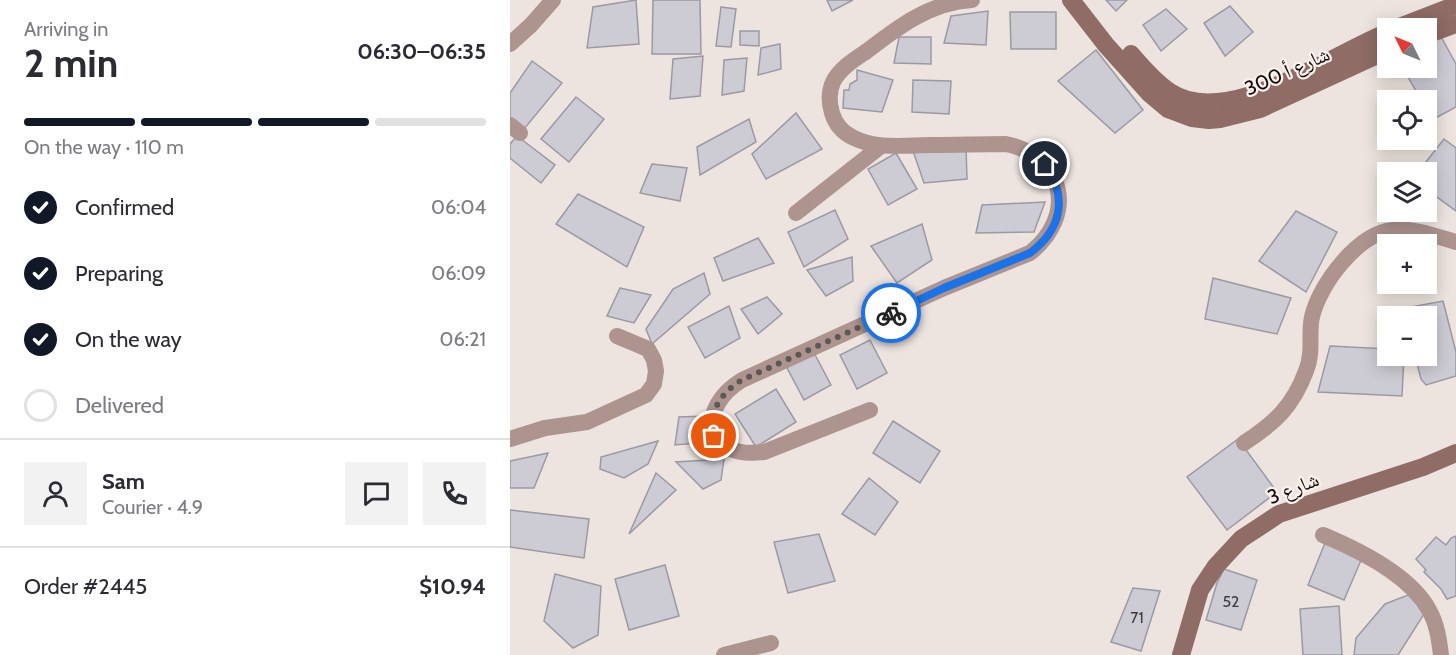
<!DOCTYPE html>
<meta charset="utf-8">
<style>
:root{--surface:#fff;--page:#f2f2f3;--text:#2b2b33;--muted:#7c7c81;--line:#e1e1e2;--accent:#111827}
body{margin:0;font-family:Cabin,"Noto Naskh Arabic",sans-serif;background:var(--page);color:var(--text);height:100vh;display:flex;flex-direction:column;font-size:22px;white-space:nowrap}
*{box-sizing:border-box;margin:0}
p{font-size:20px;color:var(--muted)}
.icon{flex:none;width:33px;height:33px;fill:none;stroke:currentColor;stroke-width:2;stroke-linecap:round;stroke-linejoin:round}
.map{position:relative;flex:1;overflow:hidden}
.drawer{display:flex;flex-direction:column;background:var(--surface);width:510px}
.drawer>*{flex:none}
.needle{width:39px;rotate:313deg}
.buttons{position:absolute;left:867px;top:18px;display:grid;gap:12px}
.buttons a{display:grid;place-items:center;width:60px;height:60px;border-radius:0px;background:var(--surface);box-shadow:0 3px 15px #0003;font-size:30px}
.pin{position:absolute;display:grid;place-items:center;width:51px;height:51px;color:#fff;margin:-26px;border:3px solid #fff;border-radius:50%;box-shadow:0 2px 6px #0007}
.courier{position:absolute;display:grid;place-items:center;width:60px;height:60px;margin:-30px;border:4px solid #1a73e8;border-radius:50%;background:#fff;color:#222;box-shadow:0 2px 8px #0007}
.overview em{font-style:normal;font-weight:700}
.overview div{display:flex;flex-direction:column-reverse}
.overview{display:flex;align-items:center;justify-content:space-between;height:102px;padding:0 24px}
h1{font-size:39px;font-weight:700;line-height:45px}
.bar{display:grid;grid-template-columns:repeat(4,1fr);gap:9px 6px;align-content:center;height:72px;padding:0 24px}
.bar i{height:8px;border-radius:4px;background:var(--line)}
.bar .current{background:var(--accent)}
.bar p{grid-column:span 4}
.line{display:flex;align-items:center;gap:15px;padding:0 24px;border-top:2px solid var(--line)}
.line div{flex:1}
.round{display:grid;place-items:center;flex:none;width:63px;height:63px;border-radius:0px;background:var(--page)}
ol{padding:0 24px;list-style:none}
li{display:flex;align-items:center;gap:18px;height:66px}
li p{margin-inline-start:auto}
li .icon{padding:6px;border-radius:50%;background:var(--accent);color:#fff;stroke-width:4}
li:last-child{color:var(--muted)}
li i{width:33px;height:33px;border:3px solid var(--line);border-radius:50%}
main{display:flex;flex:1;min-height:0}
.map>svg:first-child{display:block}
.building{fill:#cdcbd3;stroke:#9b9aa2;stroke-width:1.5}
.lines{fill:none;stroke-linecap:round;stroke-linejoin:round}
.street{stroke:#ad948f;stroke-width:16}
.secondary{stroke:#8f6c65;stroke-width:18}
.done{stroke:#5d5855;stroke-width:6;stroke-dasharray:0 10.8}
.route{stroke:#1a73e8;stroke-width:8}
.labels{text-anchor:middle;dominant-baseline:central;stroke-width:4.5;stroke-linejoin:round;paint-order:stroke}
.number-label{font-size:16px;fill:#3e3c3d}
.street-label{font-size:20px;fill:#0f0c0b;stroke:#faf1ed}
</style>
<main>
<section class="drawer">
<div class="overview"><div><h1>2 min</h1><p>Arriving in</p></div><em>06:30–06:35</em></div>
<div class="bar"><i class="current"></i><i class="current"></i><i class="current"></i><i></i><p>On the way · 110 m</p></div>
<ol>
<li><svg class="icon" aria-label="check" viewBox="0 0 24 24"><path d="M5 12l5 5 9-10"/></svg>Confirmed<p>06:04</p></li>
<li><svg class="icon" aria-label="check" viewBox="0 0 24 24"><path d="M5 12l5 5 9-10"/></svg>Preparing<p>06:09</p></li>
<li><svg class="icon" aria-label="check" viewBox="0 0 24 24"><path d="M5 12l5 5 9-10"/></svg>On the way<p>06:21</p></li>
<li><i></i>Delivered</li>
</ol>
<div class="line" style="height:108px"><a class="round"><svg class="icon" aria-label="person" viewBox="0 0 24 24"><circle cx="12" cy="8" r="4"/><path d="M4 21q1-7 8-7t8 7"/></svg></a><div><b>Sam</b><p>Courier · 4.9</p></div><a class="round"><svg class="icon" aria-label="chat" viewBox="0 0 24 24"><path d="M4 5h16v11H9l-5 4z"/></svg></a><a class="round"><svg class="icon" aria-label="phone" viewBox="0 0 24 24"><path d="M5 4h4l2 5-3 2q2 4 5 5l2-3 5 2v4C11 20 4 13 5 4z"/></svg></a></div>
<div class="line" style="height:78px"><div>Order #2445</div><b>$10.94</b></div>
</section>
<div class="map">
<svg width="946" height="655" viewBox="0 0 946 655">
<rect width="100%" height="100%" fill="#ede4df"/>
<!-- building -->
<g class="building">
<path d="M126 0 129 44 77 48 83 7Z"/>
<path d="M143 0H190L191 54H142Z"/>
<path d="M317 0H343L322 11Z"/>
<path d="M596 0H617L606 11Z"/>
<path d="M720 6 743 32 715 56 694 23Z"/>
<path d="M211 7 226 9 221 47 206 46Z"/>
<path d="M656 9 677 29 651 51 633 25Z"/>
<path d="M478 11 476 45 434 43 441 16Z"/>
<path d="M500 12H546V49H501Z"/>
<path d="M230 31H249V46L230 45Z"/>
<path d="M930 35 946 64V107L922 120 916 110V100H911L893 68H916V43Z"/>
<path d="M389 37H421V64L384 63Z"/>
<path d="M270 44 271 69 248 75 251 48Z"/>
<path d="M586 50 633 110 605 133 548 81Z"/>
<path d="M193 56 190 96 160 99 163 59Z"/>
<path d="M237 58 234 91 212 95 214 60Z"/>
<path d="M22 61 52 83 14 129 0 117V93Z"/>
<path d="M347 70 383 80 372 112 333 108 334 90H339L340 84 347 80Z"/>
<path d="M403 80 441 81 439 114 402 112Z"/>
<path d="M66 97 94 119 59 162 31 139Z"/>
<path d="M286 113 312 149 256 179 242 154Z"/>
<path d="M239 119 246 142 190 175 187 147Z"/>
<path d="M7 136 45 165 31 183 0 158V144Z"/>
<path d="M934 139 946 148V211L916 189V172H908Z"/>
<path d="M456 146 457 179 414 183 403 151Z"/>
<path d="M386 153 407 189 378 205 358 169Z"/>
<path d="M142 164 177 168 170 201 130 193Z"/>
<path d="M68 194 134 227 117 267 46 224Z"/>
<path d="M535 202 524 232 466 233 472 205Z"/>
<path d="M325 210 338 239 294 267 278 232Z"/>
<path d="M786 211 827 232 796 292 749 261Z"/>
<path d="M412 224 422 260 387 283 361 246Z"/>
<path d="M248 238 264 263 213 281 204 258Z"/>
<path d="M342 257 343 281 316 296 297 270Z"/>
<path d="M194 273 200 294 142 344 136 329 163 289Z"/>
<path d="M703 278 781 298 767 334 695 319Z"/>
<path d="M110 288 141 295 124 323 97 316Z"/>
<path d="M257 297 272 314 248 334 231 309Z"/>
<path d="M933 301 946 352V376L916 385 911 379 905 356H916V316H897L895 308Z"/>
<path d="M219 306 230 338 195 358 178 327Z"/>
<path d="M360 340 377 373 347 389 330 355Z"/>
<path d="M820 346 878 349V356H894L892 396 808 392Z"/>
<path d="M303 351 321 385 294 400 276 366Z"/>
<path d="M266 389 286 422 246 447 225 414Z"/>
<path d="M194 416 187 443 165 445 169 417Z"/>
<path d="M383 421 430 451 410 483 363 453Z"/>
<path d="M728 439 767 492 717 530 677 477Z"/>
<path d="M148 441 138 464 114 478 90 469 91 457Z"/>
<path d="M38 453 24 488H0V461Z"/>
<path d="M214 459 211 480 193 489 166 462Z"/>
<path d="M146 473 166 490 119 534Z"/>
<path d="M359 478 388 502 365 535 332 514Z"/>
<path d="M0 510 79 519 74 558 0 547Z"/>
<path d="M309 534 325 581 278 593 264 542Z"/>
<path d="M946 536V596L937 599 931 589 914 572 916 570 906 559 926 537 936 545 941 538Z"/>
<path d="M815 543 852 558 834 600 798 585Z"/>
<path d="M155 565 169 616 119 630 105 579Z"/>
<path d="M714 569 747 580 731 630 696 620 707 583Z"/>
<path d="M45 574 91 586 88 635 63 648 34 621Z"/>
<path d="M623 588 650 591 631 651 601 642Z"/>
<path d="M898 595 916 611 888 655H844L846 638 875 604Z"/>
<path d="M829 606 832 655H793L790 609Z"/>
</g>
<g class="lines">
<!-- street -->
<g class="street">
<path d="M0 44 21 25 43 0"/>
<path d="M0 125 10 133"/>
<path d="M286 213 371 146"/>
<path d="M360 410 254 452C194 460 186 408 232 380L434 288 520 253C567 216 555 156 496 144 471 144 447 145 423 145 396 145 366 150 342 137 332 132 325 123 322 113 319 103 319 91 323 82 330 68 345 59 357 51 388 27 421 2 462 0"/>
<path d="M0 439 35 428 77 422 136 395 144 384 146 371 144 360 138 349 107 336"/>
<path d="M734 443C765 423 783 406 796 371 804 352 798 334 802 317 809 285 848 233 883 230 905 228 925 236 946 242"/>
<path d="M813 535C849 550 900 575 919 610 927 624 929 639 931 655"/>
<path d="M214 655 261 643"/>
</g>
<!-- secondary -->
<g class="secondary">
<path d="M561 0 596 45 639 93 658 109 682 118 699 120 710 119 750 109 878 50"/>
<path d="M887 28 946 5"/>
<path d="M916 35 946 24"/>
<path d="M621 54C632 67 645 82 660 92 716 130 823 54 878 32"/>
<path d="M671 655 690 590 706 566 731 539 769 514 913 467 946 453"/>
</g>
</g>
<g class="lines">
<!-- done -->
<path class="done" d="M204 436C196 413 213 391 232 380L381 313"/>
<!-- route -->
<path class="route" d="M381 313 434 288 520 253C552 229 558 197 535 164"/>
</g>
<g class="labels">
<!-- number labels -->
<g class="number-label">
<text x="721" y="601">52</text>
<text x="627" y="617">71</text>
</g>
<!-- street labels -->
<g class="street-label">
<text transform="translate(777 71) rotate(-24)">شارع أ 300</text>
<text transform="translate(783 488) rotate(-22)">شارع 3</text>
</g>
</g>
</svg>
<div class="buttons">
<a><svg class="needle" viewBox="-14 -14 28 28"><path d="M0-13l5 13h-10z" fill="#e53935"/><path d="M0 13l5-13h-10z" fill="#7c7c81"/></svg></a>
<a><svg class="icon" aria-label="locate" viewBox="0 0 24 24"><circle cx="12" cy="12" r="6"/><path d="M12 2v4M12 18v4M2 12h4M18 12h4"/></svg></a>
<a><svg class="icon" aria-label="layers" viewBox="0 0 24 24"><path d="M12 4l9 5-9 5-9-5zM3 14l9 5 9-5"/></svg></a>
<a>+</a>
<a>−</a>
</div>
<div class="pin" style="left:204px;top:436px;background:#ea580c"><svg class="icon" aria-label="bag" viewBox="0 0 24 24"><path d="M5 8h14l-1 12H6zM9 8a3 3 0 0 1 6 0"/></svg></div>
<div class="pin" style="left:535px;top:164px;background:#1f2937"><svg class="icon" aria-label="home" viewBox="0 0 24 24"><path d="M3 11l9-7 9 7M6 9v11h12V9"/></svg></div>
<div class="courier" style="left:381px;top:313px"><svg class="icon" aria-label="bike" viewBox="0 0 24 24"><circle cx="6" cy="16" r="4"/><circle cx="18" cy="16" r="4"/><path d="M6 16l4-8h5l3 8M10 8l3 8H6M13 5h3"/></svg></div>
</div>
</main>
